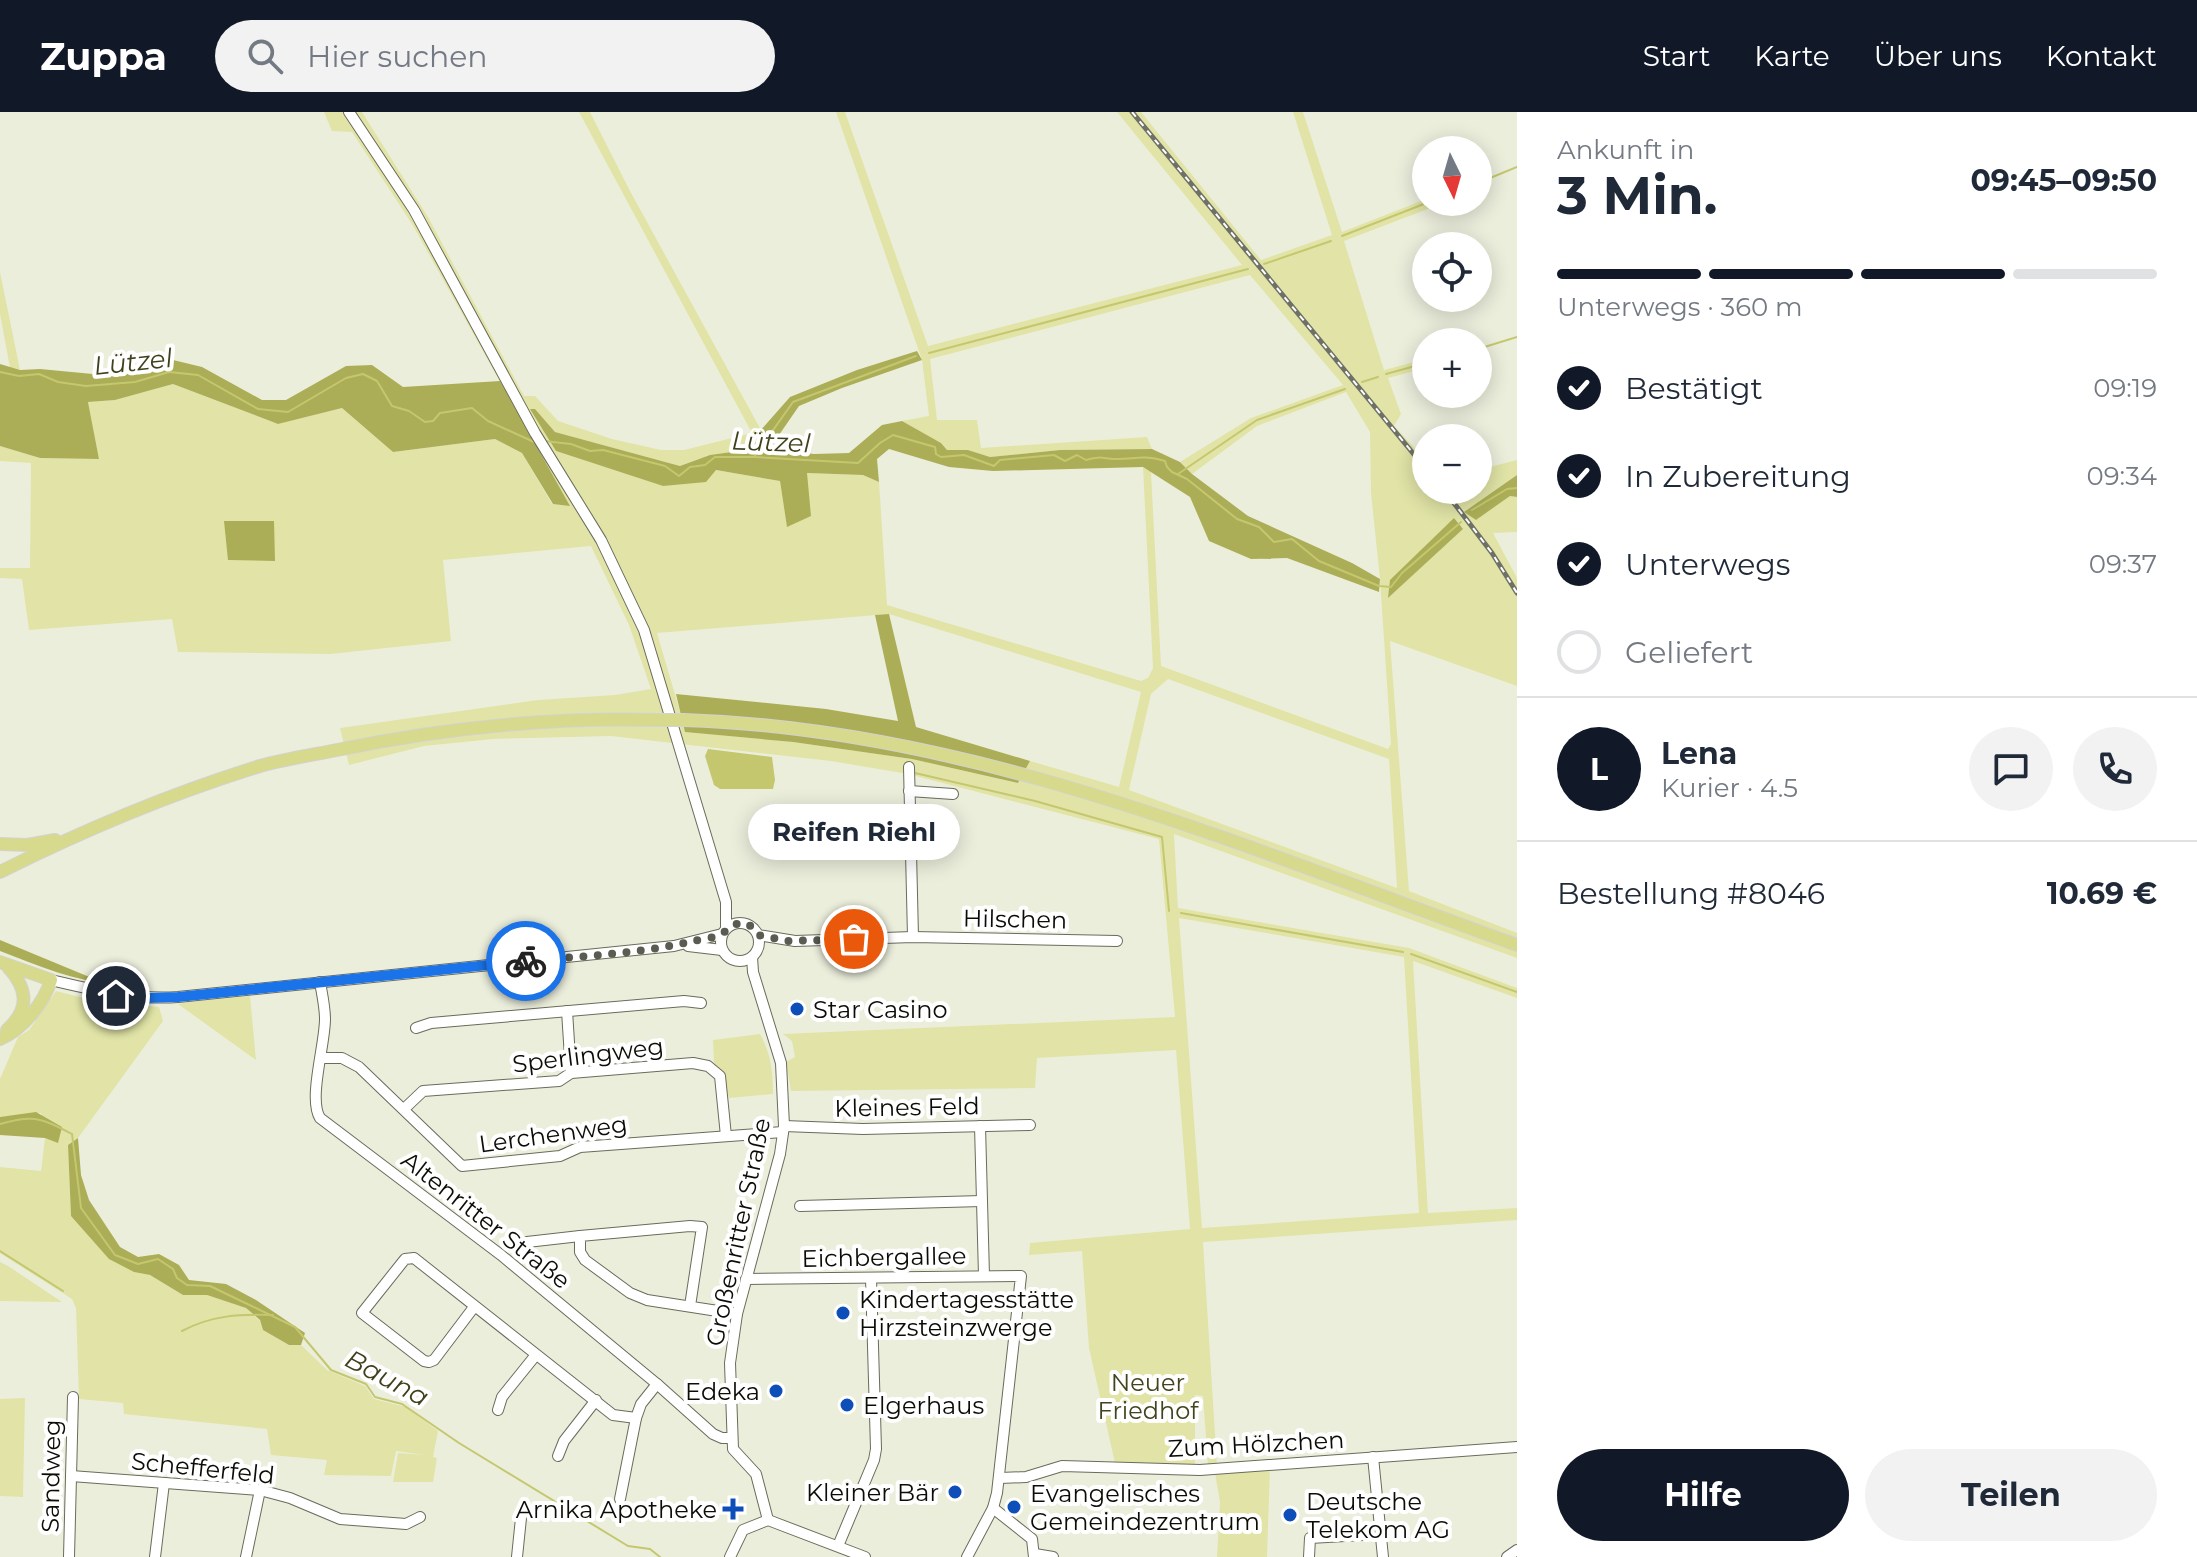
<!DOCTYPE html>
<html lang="de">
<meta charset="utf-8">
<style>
:root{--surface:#fff;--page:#f2f2f3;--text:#1f2937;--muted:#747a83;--line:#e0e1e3;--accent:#111827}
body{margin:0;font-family:Montserrat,sans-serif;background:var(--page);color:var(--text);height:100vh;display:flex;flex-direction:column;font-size:30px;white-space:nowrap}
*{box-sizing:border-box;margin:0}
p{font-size:26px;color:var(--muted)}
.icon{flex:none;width:44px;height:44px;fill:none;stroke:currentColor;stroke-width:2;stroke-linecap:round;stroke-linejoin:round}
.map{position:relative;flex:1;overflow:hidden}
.details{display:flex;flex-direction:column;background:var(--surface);width:680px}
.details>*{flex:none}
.needle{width:52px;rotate:175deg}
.fabs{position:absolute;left:1412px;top:24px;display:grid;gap:16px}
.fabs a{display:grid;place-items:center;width:80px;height:80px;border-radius:50%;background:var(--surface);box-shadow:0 4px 20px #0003;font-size:40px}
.pin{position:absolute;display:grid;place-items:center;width:68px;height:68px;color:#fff;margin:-34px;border:4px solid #fff;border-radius:50%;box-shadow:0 2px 8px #0007}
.courier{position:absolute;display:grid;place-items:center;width:80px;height:80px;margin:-40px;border:6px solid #1a73e8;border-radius:50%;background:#fff;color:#222;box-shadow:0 2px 10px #0007}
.bubble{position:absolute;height:56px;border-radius:28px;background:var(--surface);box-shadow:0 4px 20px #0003;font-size:26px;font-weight:700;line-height:56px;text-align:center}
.summary em{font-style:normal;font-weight:700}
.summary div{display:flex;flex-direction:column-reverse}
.summary{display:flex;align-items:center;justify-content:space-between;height:136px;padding:0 40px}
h1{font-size:52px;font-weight:700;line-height:60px}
.bar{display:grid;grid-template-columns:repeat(4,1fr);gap:12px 8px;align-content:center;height:96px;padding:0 40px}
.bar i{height:10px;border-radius:6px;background:var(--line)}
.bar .selected{background:var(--accent)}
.bar p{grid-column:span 4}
.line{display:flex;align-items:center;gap:20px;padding:0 40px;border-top:2px solid var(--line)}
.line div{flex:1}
.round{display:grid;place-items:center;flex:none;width:84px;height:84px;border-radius:42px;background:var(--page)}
ol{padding:0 40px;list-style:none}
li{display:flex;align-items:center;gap:24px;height:88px}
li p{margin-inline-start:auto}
li .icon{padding:8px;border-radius:50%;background:var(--accent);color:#fff;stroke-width:4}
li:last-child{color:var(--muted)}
li i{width:44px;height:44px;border:4px solid var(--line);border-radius:50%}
.button{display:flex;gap:16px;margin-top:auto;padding:16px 40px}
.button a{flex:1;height:92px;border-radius:48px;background:var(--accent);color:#fff;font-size:32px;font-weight:700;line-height:92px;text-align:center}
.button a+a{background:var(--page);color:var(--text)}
header{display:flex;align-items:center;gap:48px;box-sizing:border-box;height:112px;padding:0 40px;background:var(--accent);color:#fff}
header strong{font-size:38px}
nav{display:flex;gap:44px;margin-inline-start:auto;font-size:28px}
.search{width:560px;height:72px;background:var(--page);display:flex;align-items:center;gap:20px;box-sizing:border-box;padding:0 28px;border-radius:44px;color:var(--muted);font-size:30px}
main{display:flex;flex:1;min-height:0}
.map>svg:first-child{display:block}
.green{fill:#e1e4a6;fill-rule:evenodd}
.forest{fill:#abae56}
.water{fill:#c4c76e}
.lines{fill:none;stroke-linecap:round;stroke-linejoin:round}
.stream{stroke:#c4c76e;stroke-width:2}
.minor-casing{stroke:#6a6b5b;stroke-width:12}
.major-casing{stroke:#d3d3d2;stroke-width:14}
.minor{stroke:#fff;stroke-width:10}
.major{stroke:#d7d98c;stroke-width:12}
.rail-casing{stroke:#707166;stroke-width:5}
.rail{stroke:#fff;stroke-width:2;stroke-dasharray:6;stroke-linecap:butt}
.major-bridge-casing{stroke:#d3d3d2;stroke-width:14;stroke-linecap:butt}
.major-bridge{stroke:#d7d98c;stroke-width:12}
.done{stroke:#5a5b51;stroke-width:8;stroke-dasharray:0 14.4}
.route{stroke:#1a73e8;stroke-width:10}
.poi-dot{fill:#0d4eb9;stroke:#fff;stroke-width:3}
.labels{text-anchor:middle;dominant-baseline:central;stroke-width:8;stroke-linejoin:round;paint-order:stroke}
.street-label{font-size:24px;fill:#0c0c06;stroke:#fff}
.poi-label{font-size:24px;fill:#0c0c06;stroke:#fff;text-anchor:start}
.park-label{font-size:24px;fill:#42441e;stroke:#fff}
.water-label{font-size:26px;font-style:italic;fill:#3f411b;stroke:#fff}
</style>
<header>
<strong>Zuppa</strong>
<div class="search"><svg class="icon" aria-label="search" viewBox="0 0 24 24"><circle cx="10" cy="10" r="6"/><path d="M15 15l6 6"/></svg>Hier suchen</div>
<nav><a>Start</a><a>Karte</a><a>Über uns</a><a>Kontakt</a></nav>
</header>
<main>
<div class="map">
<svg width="1517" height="1445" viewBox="0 0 1517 1445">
<rect width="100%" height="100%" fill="#eceedc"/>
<!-- green -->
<g class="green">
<path d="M324 0H362L428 105 524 284H535L558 309 612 327 661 338H684L752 321 579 0H590L630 79 761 318 758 328 746 338 710 343 680 354 555 320 535 297H531L556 339 663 374 715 358 780 369 787 414 807 361 863 363 879 370 887 493 1141 569 1148 566 1153 556 1143 355 1151 360 1161 554 1388 637 1391 632 1380 467 1371 381 1370 320 1346 280 1257 314 1192 362 1180 350 1251 306 1343 273 1250 163 930 247 937 308H977L981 336 1147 325 1152 337 1060 338 990 345 968 338H947L941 331 902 309 929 304 922 248 836 0H845L928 234 1242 153 1117 0H1141L1261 148 1332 123 1293 0H1303L1342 120 1426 87V90H1446L1344 129 1384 258 1426 247V256L1388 266 1401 302 1394 314 1426 348V378H1478V358L1517 348V363L1465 400 1476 408 1510 384 1517 385V420L1493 421 1517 466V574L1390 529 1409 779 1517 821V846L1174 722 1178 796 1409 836 1517 876V886L1413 849 1428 1101 1517 1096V1108L1203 1130 1217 1354H1208L1203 1284 1195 1283V1354L1115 1351 1089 1236 1082 1139 1029 1143 1030 1131 1190 1117 1176 938 1037 946 1035 976 791 979 786 950 795 945 792 929 783 922 1175 905 1159 727 908 662 831 649 611 624 493 627 424 634 349 653 340 616 538 588 615 583 651 577 629 513 591 434 443 448 451 529 331 542 178 540 172 507 29 518 22 467 0 466V456H30L31 351 0 349V334L40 346 99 347 88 290 115 288 173 272 278 312 342 296 393 340 495 327 522 341 552 392 569 393 412 112 352 20 332 19ZM1454 407 1463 417 1389 485ZM889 502 1141 580 1119 675 1030 649 1018 671 912 647 793 630 686 620 657 521ZM1168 567 1389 647 1397 776 1129 678 1151 582ZM1179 806 1404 845 1419 1101 1202 1116Z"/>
<path d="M0 160 20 258 10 256 0 202Z"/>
<path d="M56 879 96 889 159 895 163 909 78 1026 68 1033 71 1104 134 1160 150 1163 183 1183H207L246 1196 260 1209 263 1218 289 1233H301L327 1258 365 1274 374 1287 406 1295 438 1319 433 1345 437 1346 433 1370H393L398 1341 425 1343 396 1339 391 1364 324 1363 327 1348 271 1343 267 1317 124 1302 123 1291 79 1287 76 1196 72 1187 0 1141V1055L41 1059 45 1026 41 1001 0 1005V967L18 925 29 918Z"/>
<path d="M250 884 256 948 178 892 188 890Z"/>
<path d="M760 922C771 941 773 960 773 982L729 986 721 957 714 951 713 928Z"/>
<path d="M0 1150 8 1154 62 1190 0 1189Z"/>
<path d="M25 1286 23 1385 0 1384V1287Z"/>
<path d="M1270 1356 1267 1445H1217L1220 1390 1215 1361Z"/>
</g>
<!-- forest -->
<g class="forest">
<path d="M917 239 922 248 842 276 799 294 770 336 814 342 849 341 882 313 902 309 941 331 947 338H968L990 345 1060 338 1152 337 1180 350 1192 362 1248 404 1352 451 1380 467 1379 480 1287 446 1251 447 1209 429 1190 385 1143 355 993 359 949 355 889 337 877 347 879 370 863 363 807 361 811 404 787 415 780 369 716 358 706 370 663 374 556 339 530 297H535L555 320 680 354 710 343 746 338 758 328 761 318 790 285 857 258Z"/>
<path d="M169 247 202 255 262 288H286L346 254 372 253 403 275 500 269 570 394 553 392 522 341 495 327 393 340 342 296 278 312 173 272 115 288 88 290 99 347 40 346 0 334V252L20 258 40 257 114 264Z"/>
<path d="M1517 363V385L1510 384 1476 408 1464 400Z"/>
<path d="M1454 406 1463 417 1388 486 1390 468Z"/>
<path d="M224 409H274L275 449 228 448Z"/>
<path d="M889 502 916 615 1030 649 1018 671 912 647 793 630 685 620 676 582 826 597 898 609 875 503Z"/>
<path d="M0 828 87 864 116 873C75 869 38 854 0 839Z"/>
<path d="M36 1000 62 1015 58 1031 45 1026 0 1023V1005Z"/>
<path d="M78 1026 81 1063 89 1088 120 1135 138 1145 159 1142 179 1153 189 1168 226 1172 256 1188 305 1221 301 1233H289L263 1218 260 1208 246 1196 207 1183H183L150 1163 134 1160 109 1147 71 1104 68 1033Z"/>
</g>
<!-- water -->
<path class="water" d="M708 637 772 645 775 668 773 677H720L714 673 705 644Z"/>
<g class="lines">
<!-- stream -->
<g class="stream">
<path d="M1478 71 1517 55"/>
<path d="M1342 124 1429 90"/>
<path d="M1264 152 1331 129"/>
<path d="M1478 237 1517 225"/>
<path d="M929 241 1248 157"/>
<path d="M0 260 19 264 39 262 58 270 86 274 135 270 169 260 198 263 258 297 288 300 346 266 363 262 377 269 392 294 409 299 425 310 433 309 440 301 472 296 488 309 534 330"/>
<path d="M1386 262 1426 251"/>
<path d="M1362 270 1378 265"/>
<path d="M544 329 571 332 590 339 603 338 665 354 679 364 690 355 705 353 715 345H754L858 351 880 331 893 323 935 335 936 342 941 345 964 343 994 354 1000 348 1054 343 1065 349 1077 343 1086 348C1097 344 1103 346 1113 347 1134 348 1141 342 1165 349L1167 355 1172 360 1187 367 1237 407 1259 415 1274 430 1292 427 1319 449 1379 474 1391 475 1402 461 1461 410"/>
<path d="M754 345 793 290 916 244"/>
<path d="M1178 362 1257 308 1345 277"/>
<path d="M1472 398 1507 377 1517 376"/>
<path d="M915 661 1035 689 1162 725 1169 799"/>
<path d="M1181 801 1403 840"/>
<path d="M1411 842 1517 880"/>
<path d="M0 1012C34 1002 41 1006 72 1022L81 1096 115 1143 138 1152 158 1147 173 1157 177 1166 187 1173 210 1174 295 1215 331 1258 366 1272 375 1285 402 1292 459 1331 628 1434 650 1437 660 1445"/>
<path d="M0 1139 63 1179"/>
<path d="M182 1219C212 1203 240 1202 273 1203"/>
</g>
<!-- minor casing -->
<g class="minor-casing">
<g id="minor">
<path d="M349 0 414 98 535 321 601 428 644 518 726 790V816"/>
<path d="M909 655 913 825"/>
<path d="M909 679 953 682"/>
<circle cx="740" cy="830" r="19"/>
<path d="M758 823 795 829 913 825 1117 829"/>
<path d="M688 834 722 838"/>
<path d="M752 845 753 860 781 951 784 1014 780 1042 737 1202 730 1251 733 1337 756 1362 768 1408"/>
<path d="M51 868C94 878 133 888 178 885L674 834 722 822"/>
<path d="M320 870C322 882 325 895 325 907 325 933 308 987 320 1006L501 1143 657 1272 713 1322 722 1326H732"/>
<path d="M567 899 571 961"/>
<path d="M416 916 431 911 684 889 701 891"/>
<path d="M322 946H342L359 955 462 1054 560 1044 580 1035 783 1020"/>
<path d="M404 997 423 979 559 969 571 961 693 951 708 954 720 964 726 1024"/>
<path d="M784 1014 863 1017 1030 1013"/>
<path d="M980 1014 984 1164"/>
<path d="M800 1094 982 1089"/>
<path d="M527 1130 580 1124"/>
<path d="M746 1167 1021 1164 997 1381 993 1396 967 1445"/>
<path d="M690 1194 702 1115 690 1114 580 1124V1140L585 1148 630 1181 647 1188 737 1202"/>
<path d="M474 1195 434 1248 429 1250 424 1249 362 1201 405 1147 414 1146 613 1303 636 1306 641 1292 657 1272"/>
<path d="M498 1298 502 1285 535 1244"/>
<path d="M558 1344 564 1329 596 1288"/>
<path d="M1373 1345 1383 1445"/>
<path d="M71 1364 260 1378 290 1386 340 1407 406 1412 420 1405"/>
<path d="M1000 1366 1026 1365 1062 1354 1200 1358 1517 1335"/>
<path d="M620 1387 636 1306"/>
<path d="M993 1396 1032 1427 1034 1445"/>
<path d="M838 1434 874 1348 876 1337 871 1166"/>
<path d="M1035 1442 1053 1445"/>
<path d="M69 1445 73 1285"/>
<path d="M155 1445 164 1371"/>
<path d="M246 1445 260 1378"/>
<path d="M517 1445 521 1406"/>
<path d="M730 1445 743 1418 768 1408 865 1445"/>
<path d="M1309 1445 1310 1426 1362 1423"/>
<path d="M1507 1445 1517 1438"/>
</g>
</g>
<!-- major casing -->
<g class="major-casing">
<g id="major">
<path d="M684 608C976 617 1246 736 1517 833"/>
<path d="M0 732 27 733 55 728"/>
<path d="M0 760C84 718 170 682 260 654 285 647 312 643 337 638 443 616 551 605 658 608"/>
<path d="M0 850 51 868C44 891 22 918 0 927"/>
<path d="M7 918C31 896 27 876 8 855"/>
</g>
</g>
<!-- minor -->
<use href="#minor" class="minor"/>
<!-- major -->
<use href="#major" class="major"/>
<!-- rail casing -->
<g class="rail-casing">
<g id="rail">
<path d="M1132 0 1426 357"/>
<path d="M1444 378 1492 441 1517 481"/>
</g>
</g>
<!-- rail -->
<use href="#rail" class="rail"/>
<!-- major-bridge casing -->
<g class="major-bridge-casing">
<path id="major-bridge" d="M658 608H684"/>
</g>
<!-- major-bridge -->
<use href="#major-bridge" class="major-bridge"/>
</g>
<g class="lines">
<!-- done -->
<path class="done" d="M526 849C582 844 639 842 693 829 702 827 716 826 723 821 737 810 746 804 758 823L789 829 854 827"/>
<!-- route -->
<path class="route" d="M116 884 145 886 178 885 526 849"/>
</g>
<!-- markers -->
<g class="poi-dot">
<circle cx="797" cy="897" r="8"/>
<circle cx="843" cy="1201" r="8"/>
<circle cx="776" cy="1279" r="8"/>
<circle cx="847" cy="1293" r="8"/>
<circle cx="955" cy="1380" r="8"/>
<circle cx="1014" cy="1395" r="8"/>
<path d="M729 1385h8v8h8v8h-8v8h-8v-8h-8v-8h8z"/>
<circle cx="1290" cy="1403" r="8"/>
</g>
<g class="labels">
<!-- street labels -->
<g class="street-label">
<text transform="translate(1015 807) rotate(1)">Hilschen</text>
<text transform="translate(588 943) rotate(-7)">Sperlingweg</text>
<text transform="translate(907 995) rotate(-1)">Kleines Feld</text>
<text transform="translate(553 1022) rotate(-8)">Lerchenweg</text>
<text transform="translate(486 1108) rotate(38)">Altenritter Straße</text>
<text transform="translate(738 1120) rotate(-78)">Großenritter Straße</text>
<text transform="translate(884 1145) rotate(-1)">Eichbergallee</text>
<text transform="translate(1256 1332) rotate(-3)">Zum Hölzchen</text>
<text transform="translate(203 1356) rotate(6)">Schefferfeld</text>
<text transform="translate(51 1364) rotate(-89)">Sandweg</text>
</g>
<!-- poi labels -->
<g class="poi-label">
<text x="813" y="897">Star Casino</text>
<text x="859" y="1187">Kindertagesstätte<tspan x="859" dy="28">Hirzsteinzwerge</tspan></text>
<text x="760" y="1279" text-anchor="end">Edeka</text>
<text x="863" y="1293">Elgerhaus</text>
<text x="939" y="1380" text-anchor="end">Kleiner Bär</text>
<text x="1030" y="1381">Evangelisches<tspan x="1030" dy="28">Gemeindezentrum</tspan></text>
<text x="1306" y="1389">Deutsche<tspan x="1306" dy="28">Telekom AG</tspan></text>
<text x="717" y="1397" text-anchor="end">Arnika Apotheke</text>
</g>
<!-- park labels -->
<g class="park-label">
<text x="1148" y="1270">Neuer<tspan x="1148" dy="28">Friedhof</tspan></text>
</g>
<!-- water labels -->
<g class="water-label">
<text transform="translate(133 250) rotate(-6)">Lützel</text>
<text transform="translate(771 330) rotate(2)">Lützel</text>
<text transform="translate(387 1266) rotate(28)">Bauna</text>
</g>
</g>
</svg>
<div class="fabs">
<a><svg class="needle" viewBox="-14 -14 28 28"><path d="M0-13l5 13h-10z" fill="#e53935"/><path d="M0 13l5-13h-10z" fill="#747a83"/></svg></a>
<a><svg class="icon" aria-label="locate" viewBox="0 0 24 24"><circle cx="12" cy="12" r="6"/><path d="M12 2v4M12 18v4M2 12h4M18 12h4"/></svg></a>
<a>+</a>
<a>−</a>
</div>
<div class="pin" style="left:854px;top:827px;background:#ea580c"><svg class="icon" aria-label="bag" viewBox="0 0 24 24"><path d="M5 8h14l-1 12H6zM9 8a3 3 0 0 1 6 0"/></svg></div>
<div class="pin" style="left:116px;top:884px;background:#1f2937"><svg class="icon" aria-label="home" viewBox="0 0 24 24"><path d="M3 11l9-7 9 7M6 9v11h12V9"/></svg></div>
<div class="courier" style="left:526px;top:849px"><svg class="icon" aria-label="bike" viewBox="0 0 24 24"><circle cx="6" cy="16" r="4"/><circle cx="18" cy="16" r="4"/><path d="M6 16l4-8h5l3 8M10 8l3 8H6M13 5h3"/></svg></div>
<div class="bubble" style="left:748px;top:692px;width:212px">Reifen Riehl</div>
</div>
<section class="details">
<div class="summary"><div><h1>3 Min.</h1><p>Ankunft in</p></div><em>09:45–09:50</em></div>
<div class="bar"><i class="selected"></i><i class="selected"></i><i class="selected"></i><i></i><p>Unterwegs · 360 m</p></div>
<ol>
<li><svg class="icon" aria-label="check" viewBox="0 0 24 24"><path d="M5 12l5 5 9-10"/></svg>Bestätigt<p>09:19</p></li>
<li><svg class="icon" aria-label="check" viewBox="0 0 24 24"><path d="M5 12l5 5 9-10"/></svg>In Zubereitung<p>09:34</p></li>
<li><svg class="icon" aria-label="check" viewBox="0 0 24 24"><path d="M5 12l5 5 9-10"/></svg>Unterwegs<p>09:37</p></li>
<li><i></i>Geliefert</li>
</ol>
<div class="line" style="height:144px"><b class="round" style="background:var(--accent);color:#fff">L</b><div><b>Lena</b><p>Kurier · 4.5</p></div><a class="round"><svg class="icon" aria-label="chat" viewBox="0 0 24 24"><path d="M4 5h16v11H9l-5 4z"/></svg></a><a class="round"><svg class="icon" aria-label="phone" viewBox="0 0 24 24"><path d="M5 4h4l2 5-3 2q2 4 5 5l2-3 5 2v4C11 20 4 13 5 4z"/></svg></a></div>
<div class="line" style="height:104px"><div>Bestellung #8046</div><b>10.69 €</b></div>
<div class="button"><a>Hilfe</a><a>Teilen</a></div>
</section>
</main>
